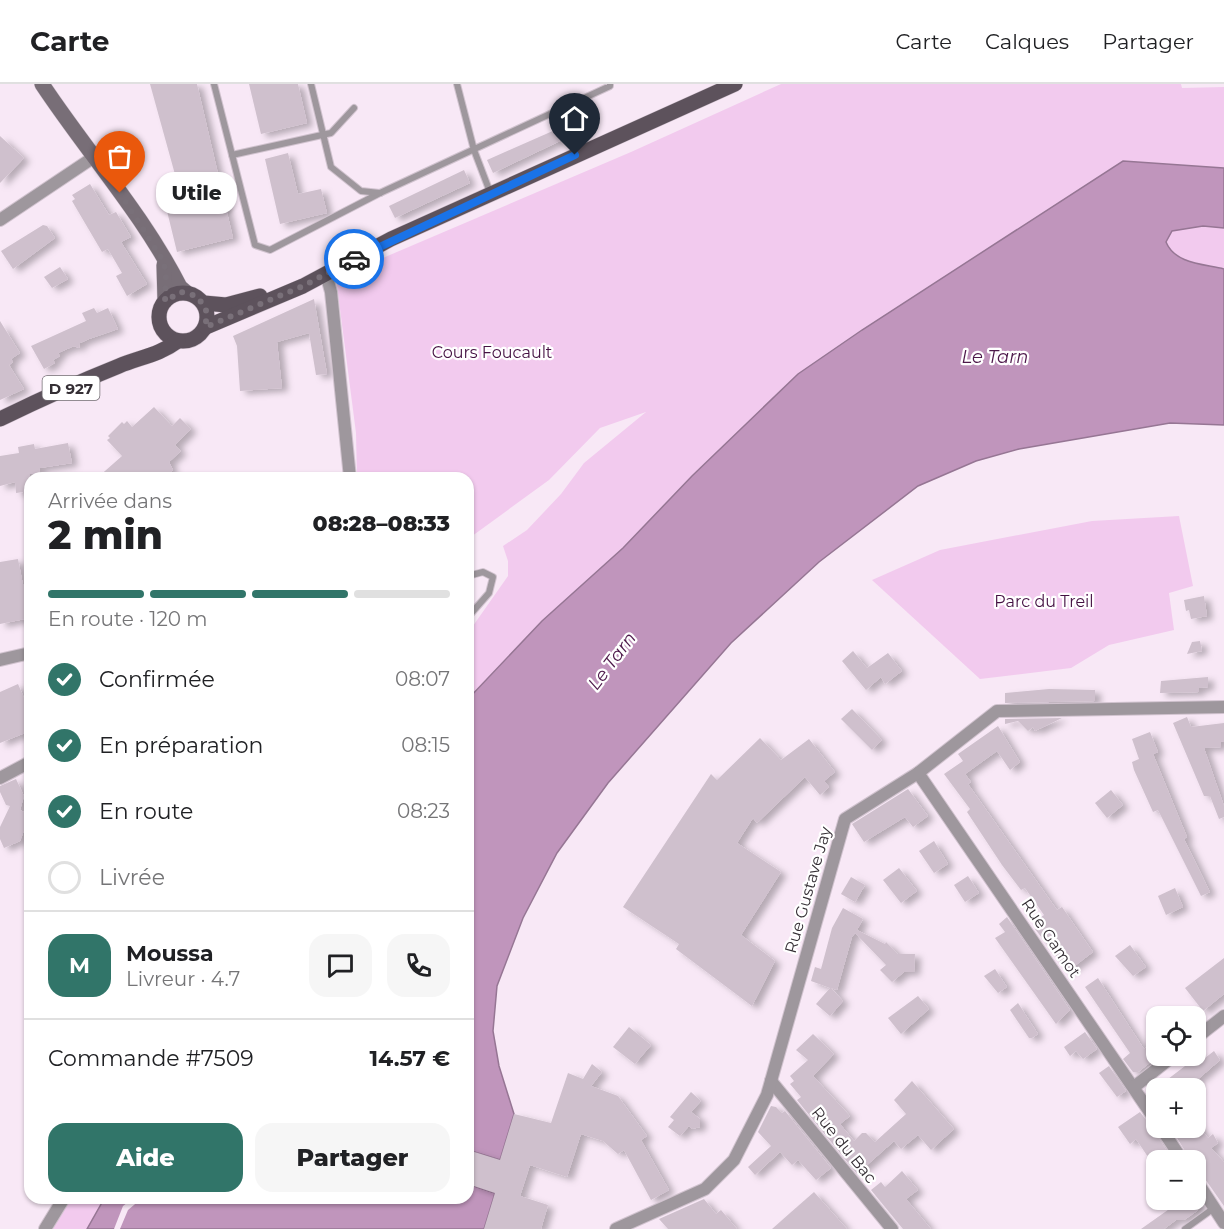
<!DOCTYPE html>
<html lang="fr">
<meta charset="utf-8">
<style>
:root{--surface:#fff;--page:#f6f6f6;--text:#202124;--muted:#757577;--line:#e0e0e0;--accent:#317569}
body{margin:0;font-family:Montserrat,sans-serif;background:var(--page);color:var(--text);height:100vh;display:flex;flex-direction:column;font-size:22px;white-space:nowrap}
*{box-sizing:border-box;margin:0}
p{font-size:20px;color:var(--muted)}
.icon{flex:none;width:33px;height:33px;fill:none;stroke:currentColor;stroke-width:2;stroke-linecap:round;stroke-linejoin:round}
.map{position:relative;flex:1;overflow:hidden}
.panel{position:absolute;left:24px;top:388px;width:450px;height:732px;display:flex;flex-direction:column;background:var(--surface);border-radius:18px;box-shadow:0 2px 4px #0004}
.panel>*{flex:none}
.fabs{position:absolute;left:1146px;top:922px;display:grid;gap:12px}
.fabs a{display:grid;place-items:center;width:60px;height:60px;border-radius:12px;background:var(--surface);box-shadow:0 2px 4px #0004;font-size:30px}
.pin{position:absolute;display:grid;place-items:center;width:51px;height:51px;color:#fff;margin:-62px -26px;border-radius:50% 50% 50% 0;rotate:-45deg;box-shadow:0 0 6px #0007}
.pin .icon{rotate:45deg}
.courier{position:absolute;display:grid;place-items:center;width:60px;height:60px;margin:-30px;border:4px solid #1a73e8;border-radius:50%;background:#fff;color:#222;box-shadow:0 2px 8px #0007}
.bubble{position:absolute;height:42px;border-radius:18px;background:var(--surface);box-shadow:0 2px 4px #0004;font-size:20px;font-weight:800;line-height:42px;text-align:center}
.head em{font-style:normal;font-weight:800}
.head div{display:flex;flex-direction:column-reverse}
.head{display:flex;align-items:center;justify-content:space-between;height:102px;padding:0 24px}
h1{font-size:39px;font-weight:800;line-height:45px}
.bar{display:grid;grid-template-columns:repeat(4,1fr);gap:9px 6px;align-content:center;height:72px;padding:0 24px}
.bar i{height:8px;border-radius:4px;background:var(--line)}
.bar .on{background:var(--accent)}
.bar p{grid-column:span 4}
.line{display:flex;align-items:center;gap:15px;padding:0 24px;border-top:2px solid var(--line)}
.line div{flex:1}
.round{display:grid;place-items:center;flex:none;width:63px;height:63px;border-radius:18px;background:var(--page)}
ol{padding:0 24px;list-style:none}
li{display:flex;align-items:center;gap:18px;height:66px}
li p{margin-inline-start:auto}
li .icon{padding:6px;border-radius:50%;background:var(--accent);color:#fff;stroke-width:4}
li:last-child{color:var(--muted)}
li i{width:33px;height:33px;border:3px solid var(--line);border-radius:50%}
.cta{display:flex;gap:12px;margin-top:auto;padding:12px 24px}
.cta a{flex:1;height:69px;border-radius:18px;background:var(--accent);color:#fff;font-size:24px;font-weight:800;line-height:69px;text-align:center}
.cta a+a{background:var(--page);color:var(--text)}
header{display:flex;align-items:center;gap:36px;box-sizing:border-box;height:84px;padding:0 30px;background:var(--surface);border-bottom:2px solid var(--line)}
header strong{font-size:28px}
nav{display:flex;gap:33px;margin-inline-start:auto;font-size:21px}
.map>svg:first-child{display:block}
.green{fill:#f2caee}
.water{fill:#c095bc;stroke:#967694;stroke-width:1.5}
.pier{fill:#f8e8f6}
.building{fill:#cfc0cd;filter:url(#shadow)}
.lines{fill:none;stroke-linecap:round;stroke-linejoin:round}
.lane-casing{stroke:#d1c3cf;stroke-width:8}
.street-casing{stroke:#d1c3cf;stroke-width:14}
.secondary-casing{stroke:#d1c3cf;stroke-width:16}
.primary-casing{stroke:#d1c3cf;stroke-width:16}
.lane{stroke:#9e979d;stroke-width:6}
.street{stroke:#9e979d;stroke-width:12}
.secondary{stroke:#786e77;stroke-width:15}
.primary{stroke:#5d525c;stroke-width:15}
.done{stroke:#797079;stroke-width:6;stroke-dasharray:0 10.8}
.route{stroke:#1a73e8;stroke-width:8}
.labels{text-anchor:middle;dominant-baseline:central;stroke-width:4.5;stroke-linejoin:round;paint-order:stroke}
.shield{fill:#fff;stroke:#726d72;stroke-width:1.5}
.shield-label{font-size:15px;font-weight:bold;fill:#352f35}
.park-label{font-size:16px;fill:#451143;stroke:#fff}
.street-label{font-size:16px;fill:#352f35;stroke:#fff}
.water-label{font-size:18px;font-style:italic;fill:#4d184a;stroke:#fff}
</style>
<header>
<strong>Carte</strong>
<nav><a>Carte</a><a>Calques</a><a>Partager</a></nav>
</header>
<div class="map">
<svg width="1224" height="1145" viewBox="0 0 1224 1145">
<defs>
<filter id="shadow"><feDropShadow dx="6" dy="3.5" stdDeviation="3" flood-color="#0004"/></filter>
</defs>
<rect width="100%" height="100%" fill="#f8e8f6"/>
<!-- green -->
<g class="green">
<path d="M781 0H1181L1182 4 1224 3V84L1123 77 862 246 798 290 692 392 623 464 542 537 468 615V549L508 492V477L503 462 527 446 561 410 584 379 646 328 600 344 549 396 468 455V394H357L356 349 336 194 631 68Z"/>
<path d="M1203 142 1224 144V185C1204 180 1175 180 1166 158L1172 147Z"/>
<path d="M1179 432 1193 502 1169 509 1174 546 1109 561 1071 584 980 595 872 496 940 466 1092 437Z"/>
<path d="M64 1115H104L87 1145H45Z"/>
</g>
<!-- water -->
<g class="water">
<path d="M1123 77 1224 84V144L1203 142 1172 147 1166 158C1175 180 1204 180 1224 185V341L1170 339 1019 365 976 377 918 402 819 478 731 559 608 699 557 769 523 834 497 902 493 947 499 982 514 1030 500 1076 468 1066V615L542 537 623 464 692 392 798 290 862 246Z"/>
<path d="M468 1100 495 1109 484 1145H87L104 1115 468 1114Z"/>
</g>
<!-- pier -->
<path class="pier" d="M132 1115H141L128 1126 120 1145H114L123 1122Z"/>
<!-- building -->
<g class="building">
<path d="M150 0H197L233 154 177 168 167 127 184 123Z"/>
<path d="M249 0H298L307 39 261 50Z"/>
<path d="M555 46 560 57 493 89 487 76Z"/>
<path d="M0 52 24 74 0 99Z"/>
<path d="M288 69 298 110 321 105 327 129 280 140 265 75Z"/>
<path d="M464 86 470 99 395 134 389 122Z"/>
<path d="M90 100 109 131 116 128 131 153 121 158 147 200 127 212 116 192 122 189 108 165 102 168 72 117 75 115 72 111Z"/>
<path d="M43 141 47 142 55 154 13 185 1 167Z"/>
<path d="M60 183 68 195 52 204 44 193Z"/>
<path d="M314 215 327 290 316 291 309 249 277 258 282 304 240 307 237 262 233 252Z"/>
<path d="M94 224 97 229 108 224 118 245 89 255 80 259 79 264 74 262 58 269 60 272 53 276 55 279 44 285 31 262 86 237 82 229Z"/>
<path d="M0 237 20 269 11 275 13 278 9 281 24 305 0 316Z"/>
<path d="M154 323 172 342 180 334 191 345 175 361 181 367 169 378 173 386 163 394H97L122 372 107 356 110 354 108 352 122 338 124 340 127 337 132 343Z"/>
<path d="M68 359 72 379 40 384 39 389 30 390V407L16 409 15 398 0 402V372L19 369 18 363 34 360 35 365Z"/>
<path d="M18 475 23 501 30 500V534L0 540V478Z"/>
<path d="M1204 512 1207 532 1191 535 1189 526 1186 527 1184 516Z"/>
<path d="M1200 557 1202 567 1187 570 1192 558Z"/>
<path d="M853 567 867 584 888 569 902 587 885 600 881 593 866 606 842 577Z"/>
<path d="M1208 593V603L1199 604V608L1160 609 1161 597Z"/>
<path d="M18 600 24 614 30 611V647L0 659V608Z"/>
<path d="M1049 605 1095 606V617L1005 619V609Z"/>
<path d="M852 625 882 656 872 666 841 635Z"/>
<path d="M1187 633 1191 643 1224 639V657L1221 658V663L1204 664 1224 722V733L1219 735 1210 712H1204L1173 639Z"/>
<path d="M1062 634 1035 647 1033 643 1028 647 1018 637 1005 640V635Z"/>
<path d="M998 642 1020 678 1010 686 997 667 965 690 971 698 968 700 1057 826 1062 823 1093 868 1068 887 1035 845 1041 841 1037 836 1044 831 1025 804 1021 806 1002 781 967 728 970 725 944 690 963 677 958 670Z"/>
<path d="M1150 648 1158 668 1153 670 1187 753 1184 755 1210 808 1201 812 1158 726 1153 728 1134 686 1132 678 1139 675 1132 655Z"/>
<path d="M760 654 781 676 809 655 835 688 824 697 829 703 820 711 805 693 757 739 753 734 737 759 781 788 741 851 775 877 752 922 676 865 679 860 623 823 711 690 717 696Z"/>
<path d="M16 695 24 712 20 726 30 731 20 757 4 764 0 755V743L10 722 6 721 0 708V702Z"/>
<path d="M908 705 928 732 913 743 905 733 864 758 852 740Z"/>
<path d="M1111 706 1123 721 1107 734 1095 719Z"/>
<path d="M934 757 948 780 934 789 919 767Z"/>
<path d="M899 784 917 807 901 819 883 796Z"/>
<path d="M968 792 979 809 965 818 954 801Z"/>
<path d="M851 793 865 801 855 818 841 810Z"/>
<path d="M1175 804 1183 823 1166 831 1158 812Z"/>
<path d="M843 824 863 835 857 846 885 860 886 858 898 870H915L914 888H904L892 898 880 886 886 881 855 849 852 853 837 906 831 904 843 917 830 932 816 920 830 904 811 897 815 883 821 885 832 844Z"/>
<path d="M1007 833 1070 926 1056 940 995 854 1005 848 999 840Z"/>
<path d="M1130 861 1146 883 1133 892 1115 872Z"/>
<path d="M1224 874V910L1203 927 1185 904Z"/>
<path d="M995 885 1007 903 998 909 984 892Z"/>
<path d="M1098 894 1144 965 1156 956V974L1138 988H1133L1123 975 1130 969 1085 903Z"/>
<path d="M918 912 929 925 901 950 888 934Z"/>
<path d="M1018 919 1038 950 1032 954H1029L1010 926Z"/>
<path d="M629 943 651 961 635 980 613 963Z"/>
<path d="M1085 948 1097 965 1083 975 1076 967 1070 972 1064 963Z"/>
<path d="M813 950 834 970 813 992 850 1032 840 1040 854 1057 862 1049H866L875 1058 906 1030 894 1016 912 997 954 1045 931 1066 918 1051 901 1065 894 1057 857 1090 797 1016 801 1013 790 1000 794 997 790 992 808 976 796 966Z"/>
<path d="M1214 967 1220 976 1196 997 1198 1000 1192 1005H1155L1202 969 1205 974Z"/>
<path d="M592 980 602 988 591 1002 618 1012 647 1052 641 1056 669 1106 651 1116 624 1066 618 1070 603 1057 581 1050 567 1093 530 1081 520 1112 548 1121 541 1145H484L495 1109 468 1100V1066L500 1076 514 1030 551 1039 568 989 583 995Z"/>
<path d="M1109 982 1126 1007 1117 1013 1099 989Z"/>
<path d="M691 1008 701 1017 691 1028 700 1035V1043L692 1045 689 1042 680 1052 668 1043 674 1036 670 1033Z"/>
<path d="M771 1022 776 1023 782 1029 785 1027 831 1084 816 1096 798 1076 792 1081 780 1068 755 1091 748 1083 771 1062 758 1048Z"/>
<path d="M1140 1028 1153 1045 1173 1077H1164L1159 1069 1150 1076 1136 1055 1130 1060 1118 1043Z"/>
<path d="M1196 1039 1208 1054 1213 1050 1218 1059 1211 1064 1224 1078V1122L1203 1092 1196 1087V1077H1191L1171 1044H1196Z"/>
<path d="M902 1087 918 1106 906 1115 931 1145H903L871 1106 881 1098 885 1103Z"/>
<path d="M814 1108 847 1145H772L790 1129Z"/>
<path d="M1196 1110 1201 1119 1197 1127 1184 1136H1176L1164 1145H1141L1182 1116H1196Z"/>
<path d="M704 1115 716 1130 721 1126 737 1145H668L659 1135Z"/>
</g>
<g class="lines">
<!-- lane casing -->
<g class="lane-casing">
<g id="lane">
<path d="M214 0 255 161 270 166 380 109 610 2V0"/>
<path d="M311 0 331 83 361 107 380 109"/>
<path d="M457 0 474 66 490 108"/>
<path d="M232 71 331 49 354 24"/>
<path d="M468 492 483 488 493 493 489 509 468 533"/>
<path d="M1185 1145 1214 1124"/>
</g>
</g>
<!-- street casing -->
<g class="street-casing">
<g id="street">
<path d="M0 136 94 73"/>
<path d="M326 190 331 208 350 394"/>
<path d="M0 576 30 569"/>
<path d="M918 689 1156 1037"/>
<path d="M0 694 30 678"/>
<path d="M1196 954 1224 932"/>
<path d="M771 997 892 1145"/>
<path d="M1134 1003 1173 972"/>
<path d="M1161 1044 1183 1077"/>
<path d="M1196 1096 1224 1139"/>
<path d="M45 1145 64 1114"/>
<path d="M616 1145 705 1105 734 1076 767 1011 845 735 918 689 997 627 1224 623"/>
</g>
</g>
<!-- secondary casing -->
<g class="secondary-casing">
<g id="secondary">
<path d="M42 0C87 68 143 130 180 203L187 209"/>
<path d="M164 181 165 217"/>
</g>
</g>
<!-- primary casing -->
<g class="primary-casing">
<g id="primary">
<circle cx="183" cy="233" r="24"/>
<path d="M204 219 226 221 260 212"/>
<path d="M206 243 303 202 391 155 735 0"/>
<path d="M0 335C39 316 79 298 119 282 141 273 159 271 178 257"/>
</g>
</g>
<!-- lane -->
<use href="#lane" class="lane"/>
<!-- street -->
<use href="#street" class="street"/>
<!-- secondary -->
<use href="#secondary" class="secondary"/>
<!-- primary -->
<use href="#primary" class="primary"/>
</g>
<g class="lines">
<!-- done -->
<path class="done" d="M120 109 162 175 166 188 165 217 181 208 196 212 206 224V243L303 202 354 175"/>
<!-- route -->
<path class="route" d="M354 175 575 71"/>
</g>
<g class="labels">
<!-- shield labels -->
<rect class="shield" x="42.5" y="292" width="57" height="24" rx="4.5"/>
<g class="shield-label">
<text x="71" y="304">D 927</text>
</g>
<!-- park labels -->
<g class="park-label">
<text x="492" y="268">Cours Foucault</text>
<text x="1044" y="517">Parc du Treil</text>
</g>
<!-- street labels -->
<g class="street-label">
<text transform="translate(808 806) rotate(-74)">Rue Gustave Jay</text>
<text transform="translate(1051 854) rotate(56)">Rue Gamot</text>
<text transform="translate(844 1061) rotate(51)">Rue du Bac</text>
</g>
<!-- water labels -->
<g class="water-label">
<text x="995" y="273">Le Tarn</text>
<text transform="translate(612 577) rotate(-53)">Le Tarn</text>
</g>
</g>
</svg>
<div class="fabs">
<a><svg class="icon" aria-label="locate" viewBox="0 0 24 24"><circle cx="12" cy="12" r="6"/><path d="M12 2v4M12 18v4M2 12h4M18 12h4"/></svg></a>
<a>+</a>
<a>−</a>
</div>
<div class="pin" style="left:120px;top:109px;background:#ea580c"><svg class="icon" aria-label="bag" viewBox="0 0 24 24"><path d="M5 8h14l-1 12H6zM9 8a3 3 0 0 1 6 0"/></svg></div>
<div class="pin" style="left:575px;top:71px;background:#1f2937"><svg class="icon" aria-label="home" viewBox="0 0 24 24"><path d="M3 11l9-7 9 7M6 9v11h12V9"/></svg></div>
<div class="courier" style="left:354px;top:175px"><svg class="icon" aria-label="car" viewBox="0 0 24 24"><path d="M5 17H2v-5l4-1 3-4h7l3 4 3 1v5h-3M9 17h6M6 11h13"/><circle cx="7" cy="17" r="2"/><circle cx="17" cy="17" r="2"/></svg></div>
<div class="bubble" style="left:156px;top:88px;width:81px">Utile</div>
<section class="panel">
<div class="head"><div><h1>2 min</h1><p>Arrivée dans</p></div><em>08:28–08:33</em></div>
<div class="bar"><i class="on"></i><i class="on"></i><i class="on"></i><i></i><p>En route · 120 m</p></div>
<ol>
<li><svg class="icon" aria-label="check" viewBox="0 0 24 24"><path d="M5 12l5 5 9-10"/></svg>Confirmée<p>08:07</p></li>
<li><svg class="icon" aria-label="check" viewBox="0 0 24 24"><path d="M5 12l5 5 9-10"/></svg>En préparation<p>08:15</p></li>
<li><svg class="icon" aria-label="check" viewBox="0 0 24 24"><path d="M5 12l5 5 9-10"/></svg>En route<p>08:23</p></li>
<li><i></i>Livrée</li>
</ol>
<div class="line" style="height:108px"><b class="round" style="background:var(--accent);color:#fff">M</b><div><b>Moussa</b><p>Livreur · 4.7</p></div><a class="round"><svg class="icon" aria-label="chat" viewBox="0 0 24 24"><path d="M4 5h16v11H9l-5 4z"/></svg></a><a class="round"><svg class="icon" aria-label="phone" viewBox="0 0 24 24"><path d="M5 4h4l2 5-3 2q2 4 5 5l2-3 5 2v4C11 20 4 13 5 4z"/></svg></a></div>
<div class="line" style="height:78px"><div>Commande #7509</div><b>14.57 €</b></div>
<div class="cta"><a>Aide</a><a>Partager</a></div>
</section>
</div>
